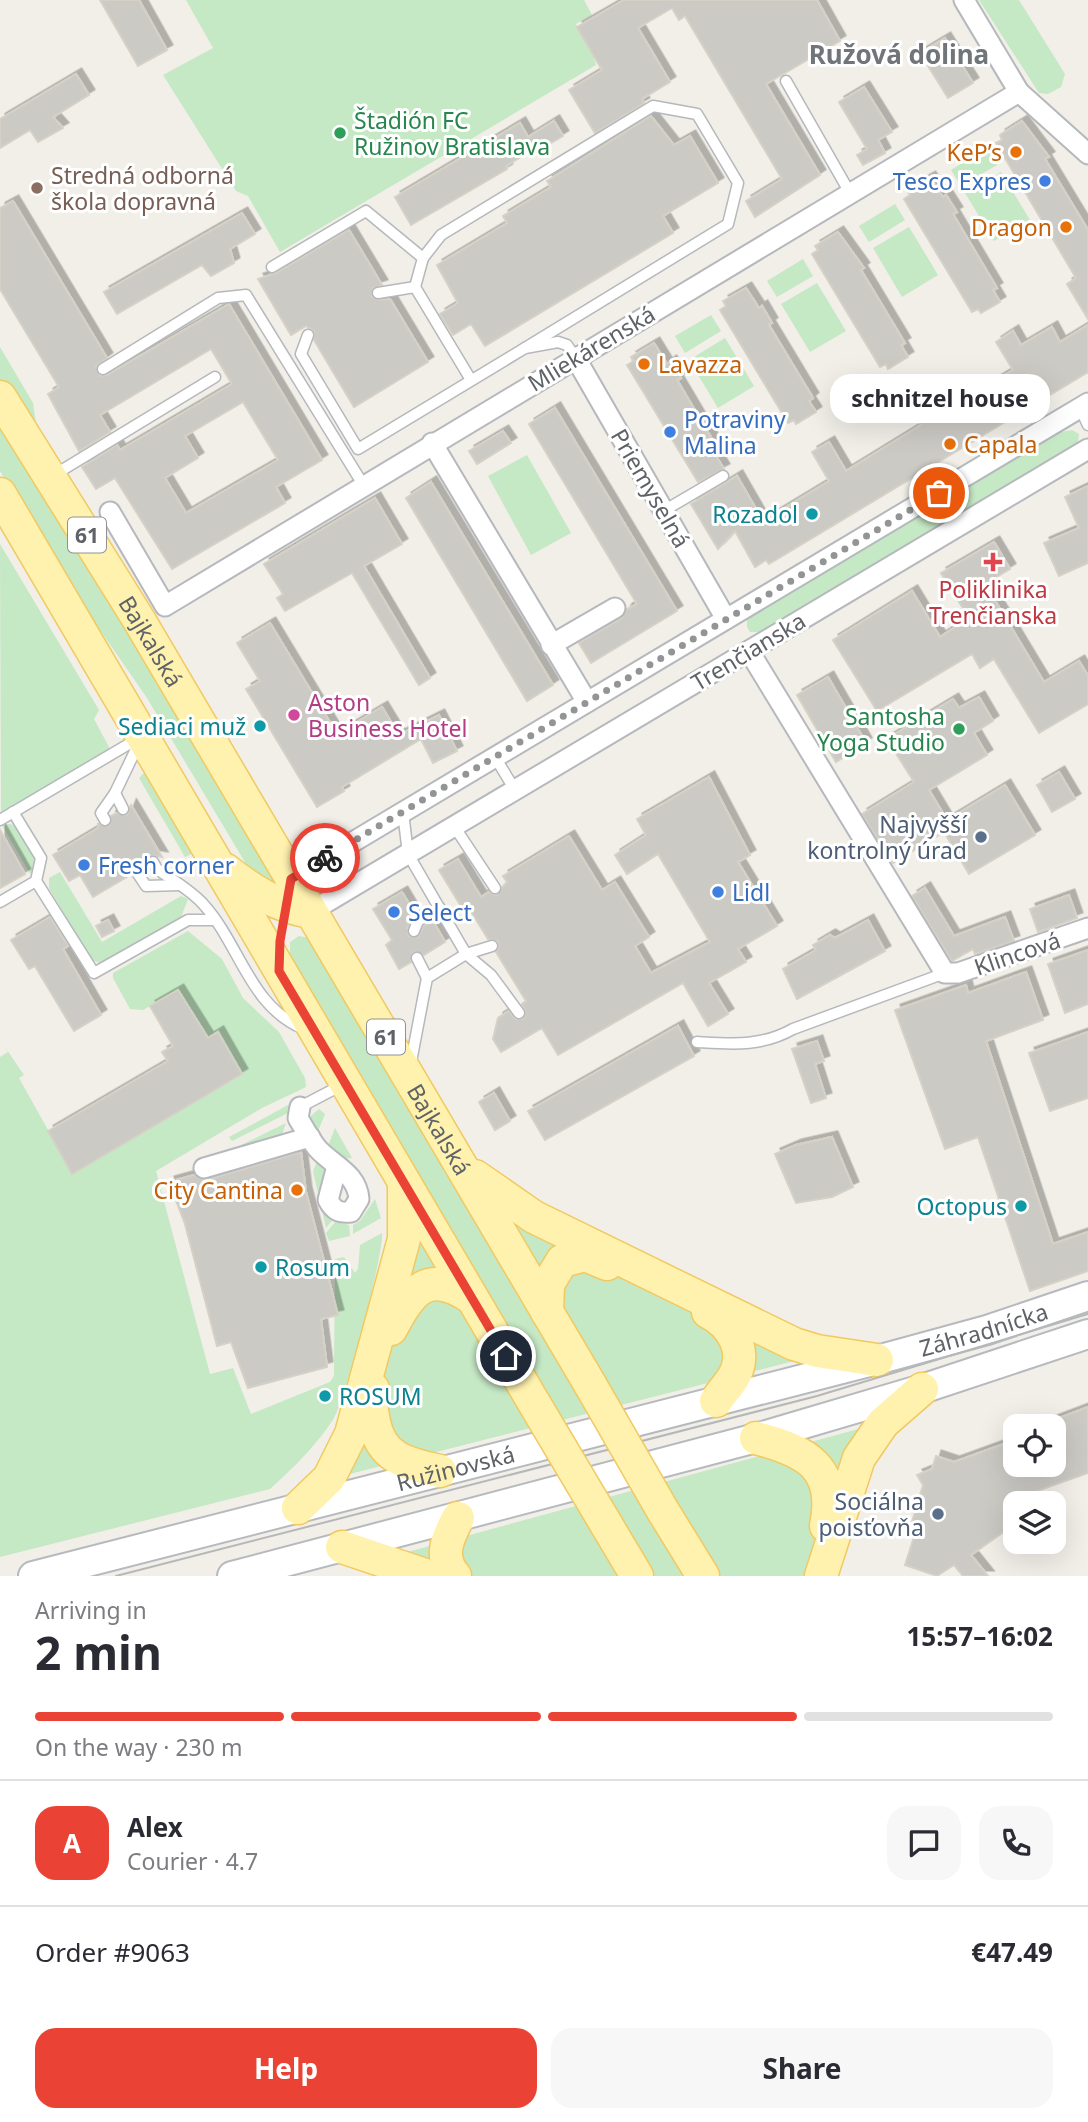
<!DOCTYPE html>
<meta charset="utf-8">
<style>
:root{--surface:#fff;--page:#f7f7f7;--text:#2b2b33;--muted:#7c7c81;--line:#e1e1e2;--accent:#ea4335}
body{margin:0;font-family:"Noto Sans",sans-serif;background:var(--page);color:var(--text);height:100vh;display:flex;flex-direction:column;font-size:26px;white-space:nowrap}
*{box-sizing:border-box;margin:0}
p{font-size:23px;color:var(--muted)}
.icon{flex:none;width:38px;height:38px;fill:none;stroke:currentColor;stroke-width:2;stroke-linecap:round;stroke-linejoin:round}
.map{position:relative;height:1576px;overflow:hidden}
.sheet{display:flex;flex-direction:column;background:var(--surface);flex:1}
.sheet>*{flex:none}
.fabs{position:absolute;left:1003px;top:1414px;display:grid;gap:14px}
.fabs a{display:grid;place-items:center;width:63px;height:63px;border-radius:14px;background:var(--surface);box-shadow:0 7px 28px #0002;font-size:35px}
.pin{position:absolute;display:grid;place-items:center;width:60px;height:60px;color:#fff;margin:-30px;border:4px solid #fff;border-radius:50%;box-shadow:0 2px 7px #0007}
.courier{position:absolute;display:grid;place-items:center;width:70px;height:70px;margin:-35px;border:5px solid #ea4335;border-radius:50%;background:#fff;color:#222;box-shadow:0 2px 9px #0007}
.bubble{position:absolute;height:49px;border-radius:21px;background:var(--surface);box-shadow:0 7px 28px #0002;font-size:23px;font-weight:700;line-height:49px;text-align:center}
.head em{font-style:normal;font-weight:700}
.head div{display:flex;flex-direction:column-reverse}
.head{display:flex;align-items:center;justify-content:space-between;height:119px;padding:0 35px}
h1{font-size:46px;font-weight:700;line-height:52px}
.bar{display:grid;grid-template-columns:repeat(4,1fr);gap:10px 7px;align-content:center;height:84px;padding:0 35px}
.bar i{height:9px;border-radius:5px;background:var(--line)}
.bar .current{background:var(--accent)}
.bar p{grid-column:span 4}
.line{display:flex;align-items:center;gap:18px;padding:0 35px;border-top:2px solid var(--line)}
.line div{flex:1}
.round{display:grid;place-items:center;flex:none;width:74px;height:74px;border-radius:21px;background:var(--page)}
.button{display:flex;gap:14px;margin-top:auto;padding:14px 35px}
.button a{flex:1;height:80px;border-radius:21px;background:var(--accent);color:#fff;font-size:28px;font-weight:700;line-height:80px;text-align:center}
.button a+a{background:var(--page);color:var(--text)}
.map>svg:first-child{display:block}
.green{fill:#c5e8c5}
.building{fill:#cccac5;stroke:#d6d1c6;stroke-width:2;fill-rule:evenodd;filter:url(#shadow)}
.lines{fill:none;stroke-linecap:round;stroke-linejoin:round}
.lane-casing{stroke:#b5b8bc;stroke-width:13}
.street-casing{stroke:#b5b8bc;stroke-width:23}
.secondary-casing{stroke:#b6babf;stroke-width:32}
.primary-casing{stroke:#f2c960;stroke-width:35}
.lane{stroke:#fff;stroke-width:10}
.street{stroke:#fff;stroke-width:19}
.secondary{stroke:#fff;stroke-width:28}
.primary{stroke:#fff2af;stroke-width:32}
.tram{stroke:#b6b7b8;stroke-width:2}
.primary-bridge-casing{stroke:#f2c960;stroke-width:35;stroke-linecap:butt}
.primary-bridge{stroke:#fff2af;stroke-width:32}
.done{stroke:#929495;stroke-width:7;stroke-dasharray:0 12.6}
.route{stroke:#ea4335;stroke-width:9}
.leisure-dot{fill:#2e9e5b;stroke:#fff;stroke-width:2.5}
.food-dot{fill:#e8710a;stroke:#fff;stroke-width:2.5}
.shop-dot{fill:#3f7fe0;stroke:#fff;stroke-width:2.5}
.education-dot{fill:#8d6e63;stroke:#fff;stroke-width:2.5}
.culture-dot{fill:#0f9aa8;stroke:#fff;stroke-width:2.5}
.health-dot{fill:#e0444e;stroke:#fff;stroke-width:2.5}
.hotel-dot{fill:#d1479c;stroke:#fff;stroke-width:2.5}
.service-dot{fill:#5c6f8a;stroke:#fff;stroke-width:2.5}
.labels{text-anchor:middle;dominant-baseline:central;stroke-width:6;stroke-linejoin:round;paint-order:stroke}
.shield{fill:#fff;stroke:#8f9295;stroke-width:2}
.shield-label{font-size:21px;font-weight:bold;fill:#5f6368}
.leisure-label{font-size:23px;fill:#27864d;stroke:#fff;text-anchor:start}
.food-label{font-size:23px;fill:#c56008;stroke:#fff;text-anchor:end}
.education-label{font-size:23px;fill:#785e54;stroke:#fff;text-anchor:start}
.shop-label{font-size:23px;fill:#366cbe;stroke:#fff;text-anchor:start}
.street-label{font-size:23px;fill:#5f6368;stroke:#fff}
.culture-label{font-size:23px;fill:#0d838f;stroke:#fff;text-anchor:end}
.health-label{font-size:23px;fill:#be3a42;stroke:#fff}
.hotel-label{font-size:23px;fill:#b23c85;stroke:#fff;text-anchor:start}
.service-label{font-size:23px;fill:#4e5e75;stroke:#fff;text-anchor:end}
.quarter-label{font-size:26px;font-weight:bold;fill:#70757a;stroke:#fff}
</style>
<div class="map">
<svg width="1088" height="1576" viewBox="0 0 1088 1576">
<defs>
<filter id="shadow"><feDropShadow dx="5.5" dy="-5.5" stdDeviation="0" flood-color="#0004"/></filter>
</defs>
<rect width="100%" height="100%" fill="#f1efe8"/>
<!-- green -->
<g class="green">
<path d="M186 0H584L592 15 576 24 593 54 596 65 280 252 248 196 236 191 163 75 213 48Z"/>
<path d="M979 0H1019L1065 74 1061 87 1048 94 1039 93Z"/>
<path d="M987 148 997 165 961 186 951 170Z"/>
<path d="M1001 172 1030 220 994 241 965 193Z"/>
<path d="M895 204 905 220 869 242 859 226Z"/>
<path d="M909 227 938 275 902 297 873 248Z"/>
<path d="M803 259 813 276 777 297 767 281Z"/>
<path d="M817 283 846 331 810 352 781 304Z"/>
<path d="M711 315 721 331 685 353 675 336Z"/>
<path d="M725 338 754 386 718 408 689 360Z"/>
<path d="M0 347 33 403 37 431 32 434 0 379Z"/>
<path d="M0 417 276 872V884L271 887 255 879 147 698 53 562 0 471Z"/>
<path d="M1072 430 1079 434 1078 442 1073 446 759 632H750L747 627V620L751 616 1061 432Z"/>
<path d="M527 455 571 533 531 555 488 476Z"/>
<path d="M0 544 99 710 94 719 110 749 1 812Z"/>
<path d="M145 772 193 853 185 857 139 778Z"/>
<path d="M11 824C23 831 35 852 36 866L30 874 2 825Z"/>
<path d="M60 872 102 942 181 896 188 899 181 917 103 964 91 960 49 888V878Z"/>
<path d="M188 931 222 959 243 998 279 1032 305 1078 306 1087 262 1108 156 1171 210 1374 233 1368 251 1414 330 1382 334 1376 335 1259 344 1257 355 1273 358 1269 360 1245 382 1233C385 1250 344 1403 334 1418 317 1445 293 1468 270 1489L0 1557V1057L8 1052 3 1044 24 1075 19 1078 72 1173 242 1075 218 1032 208 1038 178 990 143 1010 130 1009 113 978V973Z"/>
<path d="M299 936 309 938 462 1185 814 1356 338 1477 420 1190 290 969V942Z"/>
<path d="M290 1104 288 1113 232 1141 229 1137Z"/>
<path d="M319 1109 325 1114 316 1136 306 1120Z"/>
<path d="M286 1123 281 1137 231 1150Z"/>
<path d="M335 1128 352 1158 342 1159 328 1146Z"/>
<path d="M317 1162 328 1174 334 1218 326 1228 313 1171Z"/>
<path d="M375 1199 381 1218 353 1234V1225L360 1221Z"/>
<path d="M336 1221 349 1225 350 1236 329 1241 326 1233Z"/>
<path d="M873 1425 817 1576H437L393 1556Z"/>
</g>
<!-- building -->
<g class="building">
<path d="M100 0H139L167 50 138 66Z"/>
<path d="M624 0H817L840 41 766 84 820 175 755 217 746 201 782 179 685 16 679 20 672 8 638 28 670 82 642 99 644 103 595 133 569 90 602 70 577 27Z"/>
<path d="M945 38 973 83 948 98 920 53Z"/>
<path d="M76 74 89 95 53 117 63 128 38 142 30 130 0 148V119Z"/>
<path d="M864 87 892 132 878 140 885 153 863 165 857 155 867 149 839 102Z"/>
<path d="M651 116 674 145 690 136 718 183 663 216 673 233 485 346 471 324 453 335 440 314 458 303 437 265 507 223 503 216 551 187 547 181Z"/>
<path d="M554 121 563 136 536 152 534 149 506 166 507 169 411 225 395 197 520 123 528 137Z"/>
<path d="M1022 121 1049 157 1045 159 1088 230V319L1067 284 1076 278 996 143 1002 140 1000 135Z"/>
<path d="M930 177 943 197 946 195 957 212 953 214 997 288 993 290 1000 302 981 313 978 309 972 312 904 199 910 195 907 190Z"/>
<path d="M13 201 107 358 96 366 100 376 107 375 229 304 322 460 276 487 285 503 172 569 115 478 96 489 82 467 117 445 120 450 232 384 211 349 100 415 110 432 79 451 48 394 59 387 0 289V208ZM243 402 278 460 186 513 165 478 198 458 185 436Z"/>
<path d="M242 213 255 234 230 249 234 263 211 276 202 265 117 314 104 292Z"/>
<path d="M349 230 382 285 373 288 372 297 379 300 390 299 428 362 354 407 314 340V331L306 326 291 335 258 279 276 273Z"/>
<path d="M838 232 864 268 861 270 905 343 901 345 908 357 888 369 886 364 880 367 812 254 818 250 815 246Z"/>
<path d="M746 288 759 308 762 306 772 323 769 325 813 398 809 401 816 412 796 424 794 420 788 423 720 310 726 306 723 301Z"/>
<path d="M1088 325V372L769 564 766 560 755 567 735 531 718 549 691 504 737 476 763 521 829 481 812 452 829 442 846 471 921 425 904 397 921 387 938 415 1013 370 996 342 1013 331 1021 345 1052 327 1060 342Z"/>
<path d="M654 343 667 364 671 361 681 378 677 380 721 454 716 456 724 469 698 482 627 365 634 361 631 357Z"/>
<path d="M555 408 677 611 591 663 579 643 621 619 627 609 637 604 529 424Z"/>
<path d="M503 431 511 443 477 464 469 451Z"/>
<path d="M431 482 553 685 527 701 406 498Z"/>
<path d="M1088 486V563L1059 576 1044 543 1079 528 1065 497Z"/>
<path d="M375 498 402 544 364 566 430 678 419 685 352 573 285 611 277 598 283 594 264 564Z"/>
<path d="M994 542 1010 569 985 584 1044 682 1079 661 1088 676V704L1039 733 994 659 980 668 972 654 877 711 833 640 912 591 940 637 969 618 941 573Z"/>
<path d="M270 623 337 734 382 707 399 735 439 715 457 751 433 763 421 739 342 787 344 791 317 807 246 689 260 681 237 643Z"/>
<path d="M828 677 866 743 836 762 797 695Z"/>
<path d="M979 697 993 721 974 733 987 755 929 790 947 820 1005 785 1035 835 969 874 944 832 893 863 862 814 914 782 887 739 953 699 959 708Z"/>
<path d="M1059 772 1075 799 1052 812 1037 785Z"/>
<path d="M709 777 750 855 738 862 777 926 738 949 746 962 709 983 728 1014 708 1026 683 983 558 1055 542 1028 501 1052 493 1039 498 1018 509 1011 515 1019H523L526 1013 522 1004 526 1001 496 952 499 947 498 941 488 939 467 905 462 908 439 870 458 859 481 897 489 892 496 895 507 882 503 876 569 836 602 890 615 882 649 937 635 946 651 973 710 942 658 854 627 874 615 855 646 835 637 819Z"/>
<path d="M131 805 162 857 150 855 143 868 132 865 130 875 93 897 80 875 69 881 53 855 98 828V824L109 826 111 816 117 813 127 815Z"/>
<path d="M0 830 25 874 0 888Z"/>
<path d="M925 888 954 936 1005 917 1014 941 975 954 973 949 952 961 912 896Z"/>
<path d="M402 892 415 914 407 928 409 936 418 937 424 926 433 921 445 942 424 955 413 952 411 962 399 969 386 945 392 940 373 909Z"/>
<path d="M1069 895 1077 918 1038 932 1030 909Z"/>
<path d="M50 917 68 946 63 949 101 1015 74 1031 35 966 29 969 11 940Z"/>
<path d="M108 920 114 931 102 937 96 926Z"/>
<path d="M868 920 885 951 797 999 783 969 816 950 813 945 830 935 835 938Z"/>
<path d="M1088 950V1004L1065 1013 1048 964Z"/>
<path d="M1026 972 1043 1020 986 1041 1053 1244 1088 1232V1271L1030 1291 978 1137 945 1149 895 1010 966 985 968 993Z"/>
<path d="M178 990 208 1038 218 1032 242 1074 72 1174 48 1131 168 1061 162 1052 173 1046 150 1006Z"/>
<path d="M678 1026 694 1056 545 1140 528 1111Z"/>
<path d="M1088 1032V1098L1050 1111 1029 1053Z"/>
<path d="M817 1041 824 1061 815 1064 826 1098 811 1103 792 1049Z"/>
<path d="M494 1093 510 1121 495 1130 479 1102Z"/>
<path d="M832 1137 853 1187 832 1197 796 1203 775 1154 796 1145Z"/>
<path d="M301 1152 306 1192 338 1315 321 1319 327 1367 248 1388 231 1342 217 1346 185 1224 169 1182 194 1175 207 1180Z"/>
<path d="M1088 1407V1473L1014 1499 1015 1524 971 1555 988 1576H963L954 1565 937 1576 905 1565 915 1534 909 1532 923 1485 917 1475 932 1469 936 1456 954 1462 1015 1440V1465H1054L1055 1426 1041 1425Z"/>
</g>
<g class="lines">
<!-- lane casing -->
<g class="lane-casing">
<g id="lane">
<path d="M786 81 850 193"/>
<path d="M423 258 441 235 653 106 697 114 738 183 728 224 525 348"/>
<path d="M272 267 366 211 423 258 415 287 471 380"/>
<path d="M378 293 415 287"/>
<path d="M308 335 301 354 358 449 525 348 558 342 567 345 575 357"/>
<path d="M103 369 218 298 246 295 364 486"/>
<path d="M1080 408 1088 425"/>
<path d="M54 475 215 377"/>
<path d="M665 510 723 476"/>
<path d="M495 757 515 790"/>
<path d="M123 809 115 793 139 743"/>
<path d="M403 812 408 854 466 954 492 946"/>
<path d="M0 820 139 738"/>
<path d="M105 820 101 813 115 793"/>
<path d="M454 826 495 888"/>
<path d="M153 862 157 869C172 880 191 890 204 905 240 945 250 1007 304 1029"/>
<path d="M136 871 146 886 180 885"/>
<path d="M36 881 94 973 188 920H215"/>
<path d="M0 902 36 881 41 858 13 812"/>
<path d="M414 931 418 921 440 908"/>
<path d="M417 958 427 978"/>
<path d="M697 1042C732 1044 761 1047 793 1029L945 973"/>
<path d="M410 1067 427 978 466 954 491 975 519 1013"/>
<path d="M300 1107 342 1085"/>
</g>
</g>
<!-- street casing -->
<g class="street-casing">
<g id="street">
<path d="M964 0 1019 92 1088 154"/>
<path d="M575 357 726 619"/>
<path d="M432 443 587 702"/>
<path d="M110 512 165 606 1019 92"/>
<path d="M551 645 615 608"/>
<path d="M749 651 945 973H958L1088 928"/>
<path d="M291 879 1088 403"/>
<path d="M310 912 1088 449"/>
<path d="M300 1107 298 1118C304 1128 310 1139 317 1148 332 1165 357 1173 359 1199L351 1212C339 1213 334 1211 328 1200L337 1166"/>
<path d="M204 1168 310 1137"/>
</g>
</g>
<!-- secondary casing -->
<g class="secondary-casing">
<g id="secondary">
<path id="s1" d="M33 1576 877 1360 987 1330 1088 1296"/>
<path d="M232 1576 756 1438 922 1389 1088 1334"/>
</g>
</g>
<!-- primary casing -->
<g class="primary-casing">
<g id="primary">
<path id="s2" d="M0 397 139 620 591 1386"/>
<path d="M0 494 534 1403"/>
<path d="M226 870C252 891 277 906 310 912"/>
<path d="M475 1176 534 1217 794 1344 817 1351 877 1360"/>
<path d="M547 1312 548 1284 562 1261 585 1255 607 1264"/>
<path d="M708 1312C732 1324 749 1352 733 1378 728 1386 721 1393 716 1401"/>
<path d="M391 1329C411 1290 428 1268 472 1298"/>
<path d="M373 1389C369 1401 372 1410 374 1422 381 1459 408 1464 440 1471"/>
<path d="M756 1438C806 1451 838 1467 826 1526"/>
<path d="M298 1508 329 1478 351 1434 404 1239V1185"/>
<path d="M663 1511 703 1576"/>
<path d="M606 1524 637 1576"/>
<path d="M342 1547 428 1576"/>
<path d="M455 1576C438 1557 448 1537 458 1518"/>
<path d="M821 1576 859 1458 883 1423 922 1389"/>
</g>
</g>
<!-- lane -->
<use href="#lane" class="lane"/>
<!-- street -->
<use href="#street" class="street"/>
<!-- secondary -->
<use href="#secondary" class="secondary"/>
<!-- primary -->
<use href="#primary" class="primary"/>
<!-- tram -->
<path class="tram" d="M116 1576 817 1396 1088 1314"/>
<!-- primary-bridge casing -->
<g class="primary-bridge-casing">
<g id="primary-bridge">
<path d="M591 1386 663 1511"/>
<path d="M534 1403 606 1524"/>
</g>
</g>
<!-- primary-bridge -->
<use href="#primary-bridge" class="primary-bridge"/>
</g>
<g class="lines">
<!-- done -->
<path class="done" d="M325 858 939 493"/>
<!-- route -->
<path class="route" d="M325 858 291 879 280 941 279 971 506 1356"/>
</g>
<!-- markers -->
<g class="leisure-dot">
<circle cx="340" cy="133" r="7"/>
<circle cx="959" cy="729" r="7"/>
</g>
<g class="food-dot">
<circle cx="1016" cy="152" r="7"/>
<circle cx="1066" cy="227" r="7"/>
<circle cx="644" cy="364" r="7"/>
<circle cx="950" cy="444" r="7"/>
<circle cx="297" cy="1190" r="7"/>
</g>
<g class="shop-dot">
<circle cx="1045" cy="181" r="7"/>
<circle cx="670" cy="432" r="7"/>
<circle cx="84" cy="865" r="7"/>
<circle cx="718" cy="892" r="7"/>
<circle cx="394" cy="912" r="7"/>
</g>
<circle class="education-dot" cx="37" cy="188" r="7"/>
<g class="culture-dot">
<circle cx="812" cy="514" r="7"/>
<circle cx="260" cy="726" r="7"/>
<circle cx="1021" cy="1206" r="7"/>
<circle cx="261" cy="1267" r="7"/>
<circle cx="325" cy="1396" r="7"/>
</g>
<path class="health-dot" d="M989.5 551.5h7v7h7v7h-7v7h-7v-7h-7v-7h7z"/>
<circle class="hotel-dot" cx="294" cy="715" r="7"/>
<g class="service-dot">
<circle cx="981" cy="837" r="7"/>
<circle cx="938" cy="1514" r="7"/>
</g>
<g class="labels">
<!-- shield labels -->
<g class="shield">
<rect x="68" y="517.5" width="38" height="35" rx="5"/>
<rect x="367" y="1019.5" width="38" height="35" rx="5"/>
</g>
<g class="shield-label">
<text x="87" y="535">61</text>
<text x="386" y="1037">61</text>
</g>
<!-- leisure labels -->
<g class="leisure-label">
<text x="354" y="120">Štadión FC<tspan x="354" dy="26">Ružinov Bratislava</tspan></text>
<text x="945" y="716" text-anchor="end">Santosha<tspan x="945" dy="26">Yoga Studio</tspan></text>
</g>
<!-- food labels -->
<g class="food-label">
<text x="1002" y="152">KeP’s</text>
<text x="1052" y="227">Dragon</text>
<text x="658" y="364" text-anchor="start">Lavazza</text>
<text x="964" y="444" text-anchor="start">Capala</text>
<text x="283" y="1190">City Cantina</text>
</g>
<!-- education labels -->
<g class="education-label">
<text x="51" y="175">Stredná odborná<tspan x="51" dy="26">škola dopravná</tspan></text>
</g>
<!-- shop labels -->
<g class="shop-label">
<text x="1031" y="181" text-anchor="end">Tesco Expres</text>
<text x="684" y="419">Potraviny<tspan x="684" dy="26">Malina</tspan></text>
<text x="98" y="865">Fresh corner</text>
<text x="732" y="892">Lidl</text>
<text x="408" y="912">Select</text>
</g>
<!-- street labels -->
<g class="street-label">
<text transform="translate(591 348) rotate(-31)">Mliekárenská</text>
<text transform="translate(651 488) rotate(60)">Priemyselná</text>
<text stroke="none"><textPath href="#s2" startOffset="287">Bajkalská</textPath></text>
<text transform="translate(748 651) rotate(-31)">Trenčianska</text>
<text transform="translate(1017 953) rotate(-19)">Klincová</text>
<text stroke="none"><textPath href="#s2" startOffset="854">Bajkalská</textPath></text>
<text stroke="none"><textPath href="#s1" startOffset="982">Záhradnícka</textPath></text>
<text stroke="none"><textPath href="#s1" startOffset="436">Ružinovská</textPath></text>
</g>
<!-- culture labels -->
<g class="culture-label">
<text x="798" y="514">Rozadol</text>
<text x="246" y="726">Sediaci muž</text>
<text x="1007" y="1206">Octopus</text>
<text x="275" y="1267" text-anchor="start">Rosum</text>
<text x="339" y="1396" text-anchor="start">ROSUM</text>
</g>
<!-- health labels -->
<g class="health-label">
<text x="993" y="589">Poliklinika<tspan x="993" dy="26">Trenčianska</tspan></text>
</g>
<!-- hotel labels -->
<g class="hotel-label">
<text x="308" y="702">Aston<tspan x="308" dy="26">Business Hotel</tspan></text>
</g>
<!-- service labels -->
<g class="service-label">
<text x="967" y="824">Najvyšší<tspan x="967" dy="26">kontrolný úrad</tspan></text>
<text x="924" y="1501">Sociálna<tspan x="924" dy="26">poisťovňa</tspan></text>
</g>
<!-- quarter labels -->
<g class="quarter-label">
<text x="899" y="54">Ružová dolina</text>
</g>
</g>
</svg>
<div class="fabs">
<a><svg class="icon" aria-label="locate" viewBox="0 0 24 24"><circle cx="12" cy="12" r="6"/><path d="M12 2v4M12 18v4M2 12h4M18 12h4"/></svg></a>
<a><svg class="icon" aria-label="layers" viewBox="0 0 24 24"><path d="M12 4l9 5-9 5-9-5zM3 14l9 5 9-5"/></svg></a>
</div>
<div class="pin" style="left:939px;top:493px;background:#ea580c"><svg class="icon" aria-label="bag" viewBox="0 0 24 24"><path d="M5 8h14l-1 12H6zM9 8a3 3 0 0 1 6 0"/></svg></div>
<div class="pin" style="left:506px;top:1356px;background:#1f2937"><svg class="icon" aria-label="home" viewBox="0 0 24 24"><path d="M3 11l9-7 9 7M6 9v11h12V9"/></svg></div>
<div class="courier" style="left:325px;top:858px"><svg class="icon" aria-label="bike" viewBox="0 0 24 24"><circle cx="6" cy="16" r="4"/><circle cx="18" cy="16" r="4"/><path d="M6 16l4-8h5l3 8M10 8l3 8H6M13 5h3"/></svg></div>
<div class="bubble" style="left:830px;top:374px;width:220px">schnitzel house</div>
</div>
<section class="sheet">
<div class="head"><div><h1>2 min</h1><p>Arriving in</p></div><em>15:57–16:02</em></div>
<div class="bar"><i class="current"></i><i class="current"></i><i class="current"></i><i></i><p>On the way · 230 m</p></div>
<div class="line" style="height:126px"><b class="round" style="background:var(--accent);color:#fff">A</b><div><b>Alex</b><p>Courier · 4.7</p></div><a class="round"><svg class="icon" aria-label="chat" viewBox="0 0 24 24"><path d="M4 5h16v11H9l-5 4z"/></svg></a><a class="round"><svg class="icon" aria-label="phone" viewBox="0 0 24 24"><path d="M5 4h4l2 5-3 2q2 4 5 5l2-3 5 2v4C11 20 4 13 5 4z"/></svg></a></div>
<div class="line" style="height:91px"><div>Order #9063</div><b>€47.49</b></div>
<div class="button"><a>Help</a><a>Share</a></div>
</section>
